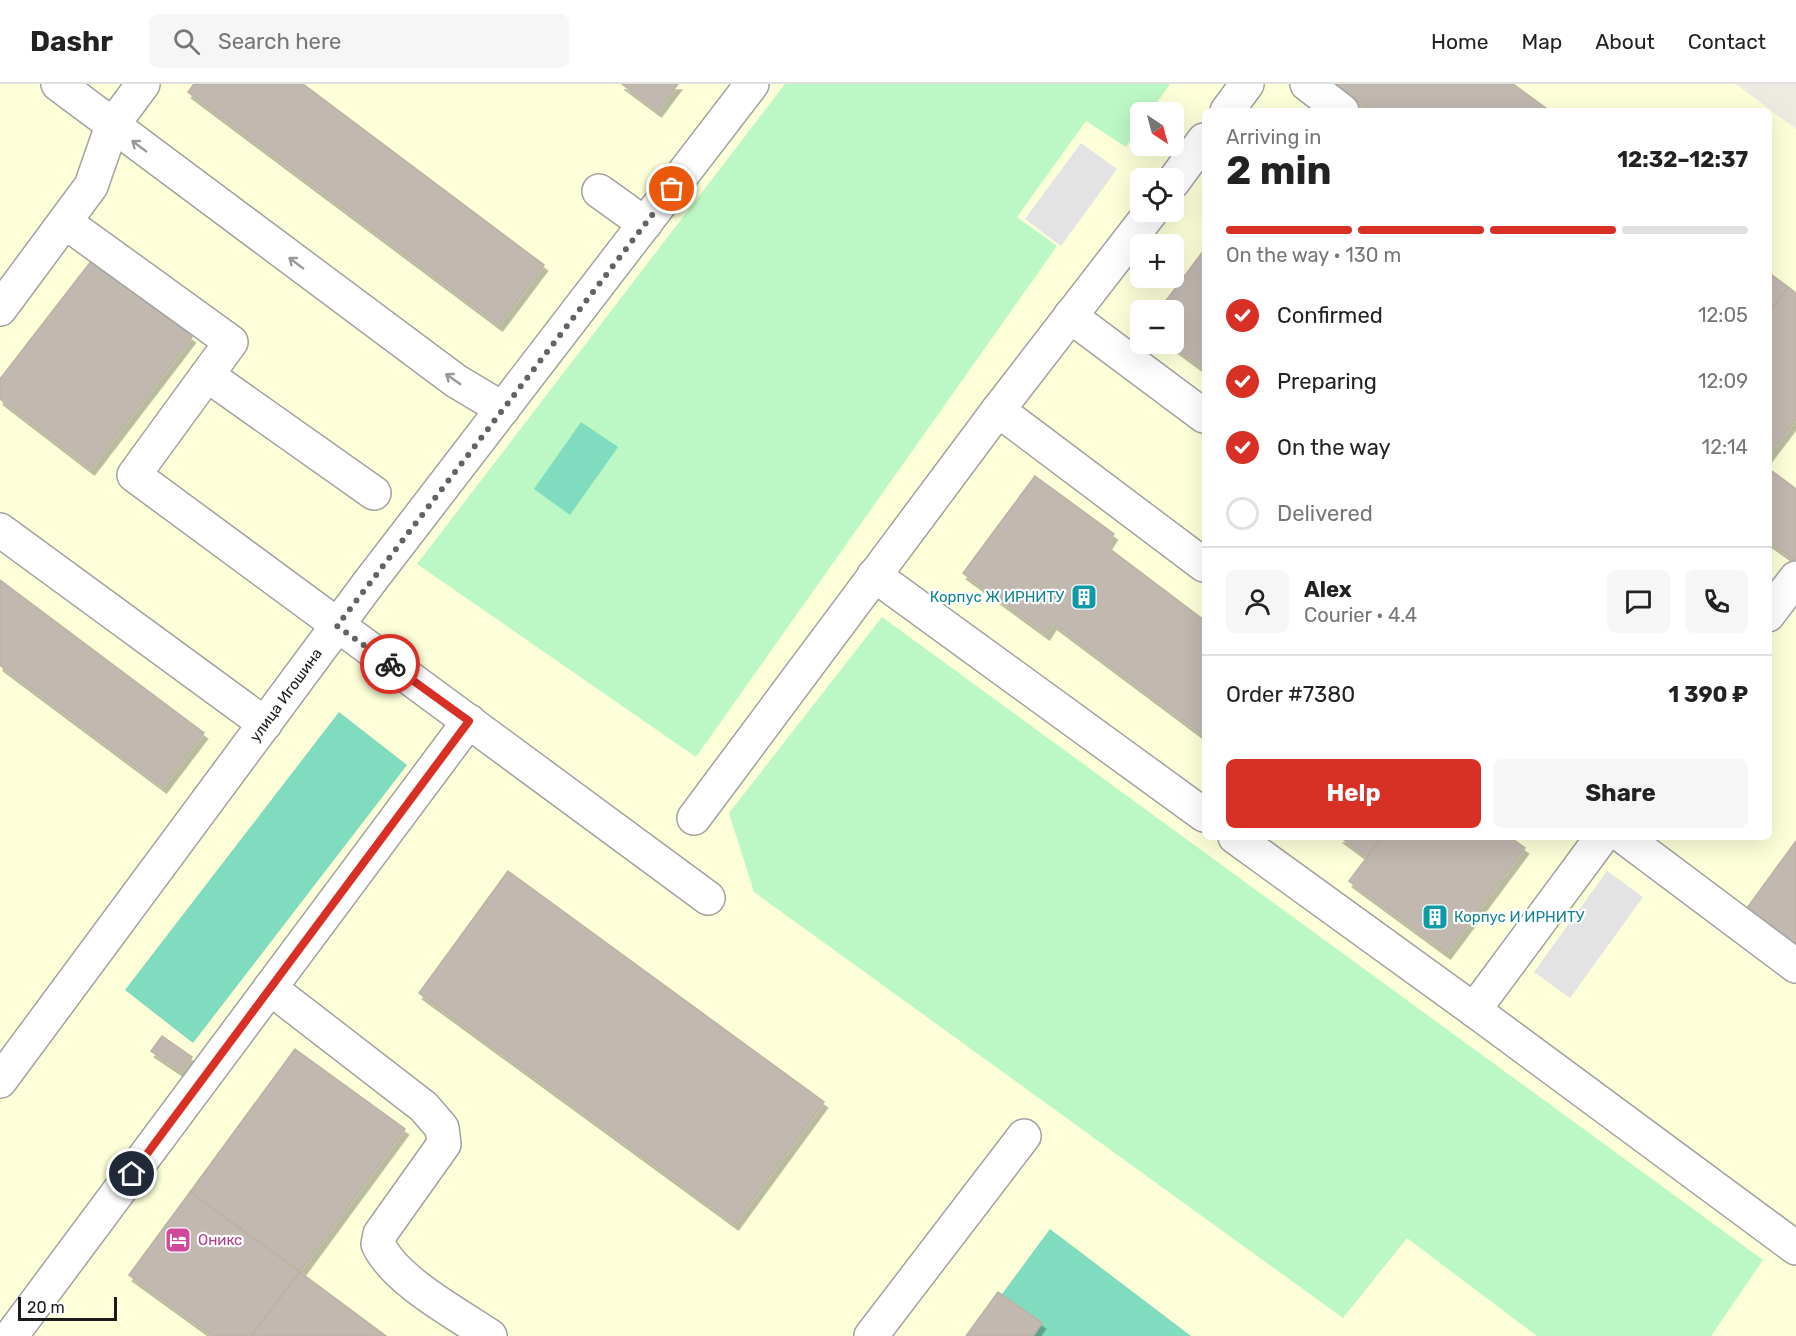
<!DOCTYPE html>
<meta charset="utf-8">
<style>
:root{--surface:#fff;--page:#f6f6f6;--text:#222;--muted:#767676;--line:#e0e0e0;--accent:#d93025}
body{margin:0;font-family:Rubik,sans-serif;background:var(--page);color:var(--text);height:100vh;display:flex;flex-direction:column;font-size:22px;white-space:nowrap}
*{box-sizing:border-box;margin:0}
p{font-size:20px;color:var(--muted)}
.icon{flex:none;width:33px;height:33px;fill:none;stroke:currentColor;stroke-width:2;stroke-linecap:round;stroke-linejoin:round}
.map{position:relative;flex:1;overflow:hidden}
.sheet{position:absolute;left:1202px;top:24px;width:570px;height:732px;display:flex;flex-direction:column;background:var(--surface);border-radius:9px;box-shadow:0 6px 24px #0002}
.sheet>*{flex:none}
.needle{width:39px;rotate:144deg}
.controls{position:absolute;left:1130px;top:18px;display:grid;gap:12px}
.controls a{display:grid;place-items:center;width:54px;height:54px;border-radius:9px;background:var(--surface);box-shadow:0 6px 24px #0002;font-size:30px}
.scale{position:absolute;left:18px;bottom:15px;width:99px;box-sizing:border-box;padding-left:6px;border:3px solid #1b1b1b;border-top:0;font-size:16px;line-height:21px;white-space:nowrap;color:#1b1b1b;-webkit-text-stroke:4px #fff;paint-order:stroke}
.pin{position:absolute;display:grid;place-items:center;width:51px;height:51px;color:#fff;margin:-26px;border:3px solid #fff;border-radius:50%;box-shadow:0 2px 6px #0007}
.courier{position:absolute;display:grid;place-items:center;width:60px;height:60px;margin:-30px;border:4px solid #d93025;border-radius:50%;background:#fff;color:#222;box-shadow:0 2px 8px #0007}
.headline em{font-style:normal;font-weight:700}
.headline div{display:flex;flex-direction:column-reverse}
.headline{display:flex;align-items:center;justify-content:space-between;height:102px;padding:0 24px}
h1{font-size:39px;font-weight:700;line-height:45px}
.bar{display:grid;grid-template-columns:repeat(4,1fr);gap:9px 6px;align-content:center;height:72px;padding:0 24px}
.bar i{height:8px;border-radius:4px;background:var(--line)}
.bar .selected{background:var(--accent)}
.bar p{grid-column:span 4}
.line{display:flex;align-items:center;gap:15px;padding:0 24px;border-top:2px solid var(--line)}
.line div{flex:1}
.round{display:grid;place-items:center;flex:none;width:63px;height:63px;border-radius:9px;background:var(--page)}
ol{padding:0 24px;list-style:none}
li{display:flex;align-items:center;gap:18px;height:66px}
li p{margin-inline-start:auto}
li .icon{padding:6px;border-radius:50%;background:var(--accent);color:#fff;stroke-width:4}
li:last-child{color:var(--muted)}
li i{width:33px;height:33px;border:3px solid var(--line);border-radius:50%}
.cta{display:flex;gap:12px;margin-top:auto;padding:12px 24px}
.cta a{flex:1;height:69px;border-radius:9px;background:var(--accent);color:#fff;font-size:24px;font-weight:700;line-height:69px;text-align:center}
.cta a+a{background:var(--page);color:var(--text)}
header{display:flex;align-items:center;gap:36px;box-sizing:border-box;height:84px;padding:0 30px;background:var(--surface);border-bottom:2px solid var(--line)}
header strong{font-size:28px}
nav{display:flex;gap:33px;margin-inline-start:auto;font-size:21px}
.search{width:420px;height:54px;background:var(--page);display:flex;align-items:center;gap:15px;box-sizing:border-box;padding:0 21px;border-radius:9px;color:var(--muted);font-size:22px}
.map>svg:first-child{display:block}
.education{fill:#fcffd8;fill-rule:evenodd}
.park{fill:#bcf8c5}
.pitch{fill:#7fdcbe}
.parking{fill:#e3e3e3}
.building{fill:#c1b8b0;stroke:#beb1a3;stroke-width:1.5;filter:url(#shadow)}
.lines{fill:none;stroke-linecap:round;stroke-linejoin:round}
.minor-casing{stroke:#a2a2a2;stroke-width:36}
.minor{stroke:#fff;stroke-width:33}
.oneway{stroke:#989898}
.done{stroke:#646360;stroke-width:6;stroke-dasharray:0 10.8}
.route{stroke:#d93025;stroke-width:8}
.labels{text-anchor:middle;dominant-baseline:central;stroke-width:4.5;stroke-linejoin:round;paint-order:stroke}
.culture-label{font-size:15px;fill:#0d838f;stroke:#fff;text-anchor:end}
.street-label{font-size:15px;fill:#1b1b1b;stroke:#fff}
.hotel-label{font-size:15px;fill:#b23c85;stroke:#fff;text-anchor:start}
</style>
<header>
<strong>Dashr</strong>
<div class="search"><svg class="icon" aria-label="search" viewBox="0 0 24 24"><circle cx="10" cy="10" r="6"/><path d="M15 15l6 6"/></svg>Search here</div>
<nav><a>Home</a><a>Map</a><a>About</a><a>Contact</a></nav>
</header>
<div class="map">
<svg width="1796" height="1252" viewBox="0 0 1796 1252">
<defs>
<filter id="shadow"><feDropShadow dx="3.5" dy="6" stdDeviation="0" flood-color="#0004"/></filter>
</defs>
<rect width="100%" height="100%" fill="#edeae1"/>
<!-- education -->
<path class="education" d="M0 0H1736L1796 45V1252H0ZM1204 27H1768V753H1204ZM1140 28H1173V62H1140ZM1140 94H1173V128H1140ZM1140 160H1173V194H1140ZM1140 226H1173V260H1140Z"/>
<!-- park -->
<g class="park">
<path d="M785 0H1170L1150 28H1140V43L1126 63 1086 37 1017 133 1057 162 696 673 417 480Z"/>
<path d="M882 533 1763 1176 1711 1252H1537L1407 1154 1343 1234 754 808 729 729Z"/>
</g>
<!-- pitch -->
<g class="pitch">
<path d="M581 338 618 363 570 431 534 405Z"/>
<path d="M339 628 407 681 193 959 125 906Z"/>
<path d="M1050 1145 1191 1252H971Z"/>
</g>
<!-- parking -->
<g class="parking">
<path d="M1081 59 1117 85 1061 162 1025 135Z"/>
<path d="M1607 787 1643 813 1570 914 1534 888Z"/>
</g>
<!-- building -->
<g class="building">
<path d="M194 0H303L544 181 499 241 188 8Z"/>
<path d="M622 0H678L658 27Z"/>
<path d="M1334 0H1513L1550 27H1371Z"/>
<path d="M1204 166V285L1170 260H1173V226H1159Z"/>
<path d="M92 176 192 253 91 385 0 315V295Z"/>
<path d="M1768 188 1788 203 1768 230Z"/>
<path d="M1788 203 1796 209V335L1768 372V230Z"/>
<path d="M1768 384 1796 405V477L1768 457Z"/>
<path d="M1035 392 1114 450 1106 462 1204 536V652L1053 539 1046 550 963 489Z"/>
<path d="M0 496 204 649 163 703 0 581Z"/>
<path d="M1340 753H1382L1367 773Z"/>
<path d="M1382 753H1510L1525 764 1447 869 1349 797Z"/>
<path d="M1796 757V860L1747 824Z"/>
<path d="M508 787 824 1018 735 1140 419 909Z"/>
<path d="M162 952 192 973 182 988 151 967Z"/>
<path d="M295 965 405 1045 300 1188 190 1108Z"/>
<path d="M190 1108 300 1188 251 1252H213L129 1191Z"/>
<path d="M300 1188 386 1252H251Z"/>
<path d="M998 1208 1042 1239 1033 1252H966Z"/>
</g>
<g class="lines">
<!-- minor casing -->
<g class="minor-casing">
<g id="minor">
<path d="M58 0 456 297 503 325"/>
<path d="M1307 0 1342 27"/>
<path d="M1227 27 1247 0"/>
<path d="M1173 98 1204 56"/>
<path d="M599 107 645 140"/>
<path d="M65 138 231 258 134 391 708 814"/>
<path d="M0 225 91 102 112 42 143 0"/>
<path d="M1070 232 1204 332"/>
<path d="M207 291 374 409"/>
<path d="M998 326 1204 481"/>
<path d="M0 446 265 640"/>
<path d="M874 491 1204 731"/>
<path d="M1768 531 1796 494"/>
<path d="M694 734 998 326 1151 128"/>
<path d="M1235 753 1474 926 1796 1164"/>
<path d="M1624 753 1796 882"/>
<path d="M270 904 424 1023 442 1044 444 1060 380 1150 378 1160C395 1197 456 1229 490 1252"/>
<path d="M1474 926 1602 753"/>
<path d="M0 997 368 500 752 0"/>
<path d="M11 1252 469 637"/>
<path d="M871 1252 1024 1052"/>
</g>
</g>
<!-- minor -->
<use href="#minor" class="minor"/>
</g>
<!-- one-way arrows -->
<defs><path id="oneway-shaft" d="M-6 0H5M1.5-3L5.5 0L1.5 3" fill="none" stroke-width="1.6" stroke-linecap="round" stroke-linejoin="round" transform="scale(1.5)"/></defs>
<g class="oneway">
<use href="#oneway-shaft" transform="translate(139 62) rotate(-143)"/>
<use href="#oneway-shaft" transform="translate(296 179) rotate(-143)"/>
<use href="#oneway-shaft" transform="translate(453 295) rotate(-145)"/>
</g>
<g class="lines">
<!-- done -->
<path class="done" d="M390 580 337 542 672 105"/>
<!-- route -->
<path class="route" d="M132 1090 469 637 390 580"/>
</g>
<!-- icons -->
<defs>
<g id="building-square" transform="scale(1.35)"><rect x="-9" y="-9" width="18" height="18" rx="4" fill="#0f9aa8" stroke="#fff"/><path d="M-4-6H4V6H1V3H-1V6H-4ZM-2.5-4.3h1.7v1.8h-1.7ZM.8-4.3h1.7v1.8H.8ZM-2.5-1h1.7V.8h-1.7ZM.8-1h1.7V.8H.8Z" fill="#fff"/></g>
<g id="hotel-square" transform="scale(1.35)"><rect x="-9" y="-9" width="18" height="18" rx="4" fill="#d1479c" stroke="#fff"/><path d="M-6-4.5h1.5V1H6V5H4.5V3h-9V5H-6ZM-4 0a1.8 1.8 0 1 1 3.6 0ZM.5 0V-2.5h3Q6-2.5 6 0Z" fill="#fff"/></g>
</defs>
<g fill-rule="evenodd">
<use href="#building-square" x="1084" y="513"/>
<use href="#building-square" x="1435" y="833"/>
<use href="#hotel-square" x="178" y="1156"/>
</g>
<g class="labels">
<!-- culture labels -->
<g class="culture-label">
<text x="1064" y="513">Корпус Ж ИРНИТУ</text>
<text x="1454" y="833" text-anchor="start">Корпус И ИРНИТУ</text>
</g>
<!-- street labels -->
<g class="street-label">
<text transform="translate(286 611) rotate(-54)">улица Игошина</text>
</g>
<!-- hotel labels -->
<g class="hotel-label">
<text x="198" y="1156">Оникс</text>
</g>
</g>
</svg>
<div class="controls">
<a><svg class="needle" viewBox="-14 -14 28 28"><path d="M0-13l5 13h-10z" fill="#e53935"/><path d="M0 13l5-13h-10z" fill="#767676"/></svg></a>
<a><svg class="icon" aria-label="locate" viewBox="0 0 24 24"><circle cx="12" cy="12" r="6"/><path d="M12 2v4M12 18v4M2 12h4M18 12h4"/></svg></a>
<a>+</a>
<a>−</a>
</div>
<div class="scale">20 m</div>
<div class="pin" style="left:672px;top:105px;background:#ea580c"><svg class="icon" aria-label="bag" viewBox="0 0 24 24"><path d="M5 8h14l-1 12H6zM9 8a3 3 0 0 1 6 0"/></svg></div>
<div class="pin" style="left:132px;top:1090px;background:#1f2937"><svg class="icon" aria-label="home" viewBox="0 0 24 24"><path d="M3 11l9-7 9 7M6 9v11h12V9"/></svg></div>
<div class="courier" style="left:390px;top:580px"><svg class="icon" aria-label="bike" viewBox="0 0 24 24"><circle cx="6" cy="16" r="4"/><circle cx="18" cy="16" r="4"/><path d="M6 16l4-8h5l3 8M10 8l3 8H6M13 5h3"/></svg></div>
<section class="sheet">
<div class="headline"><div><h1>2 min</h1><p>Arriving in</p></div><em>12:32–12:37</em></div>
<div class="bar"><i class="selected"></i><i class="selected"></i><i class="selected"></i><i></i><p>On the way · 130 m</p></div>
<ol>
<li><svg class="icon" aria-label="check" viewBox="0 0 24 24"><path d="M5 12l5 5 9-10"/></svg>Confirmed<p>12:05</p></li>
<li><svg class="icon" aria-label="check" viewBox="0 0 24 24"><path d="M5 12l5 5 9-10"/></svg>Preparing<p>12:09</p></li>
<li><svg class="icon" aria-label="check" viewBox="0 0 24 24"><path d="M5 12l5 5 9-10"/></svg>On the way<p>12:14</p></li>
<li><i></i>Delivered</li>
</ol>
<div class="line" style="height:108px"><a class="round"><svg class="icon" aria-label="person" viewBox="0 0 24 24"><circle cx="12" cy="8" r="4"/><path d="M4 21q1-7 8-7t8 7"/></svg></a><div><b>Alex</b><p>Courier · 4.4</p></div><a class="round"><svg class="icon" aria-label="chat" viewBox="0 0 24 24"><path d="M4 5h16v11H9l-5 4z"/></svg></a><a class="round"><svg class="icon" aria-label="phone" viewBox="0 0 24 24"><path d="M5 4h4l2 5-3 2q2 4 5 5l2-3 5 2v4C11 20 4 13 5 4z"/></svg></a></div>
<div class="line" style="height:78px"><div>Order #7380</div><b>1 390 ₽</b></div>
<div class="cta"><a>Help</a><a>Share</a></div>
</section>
</div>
